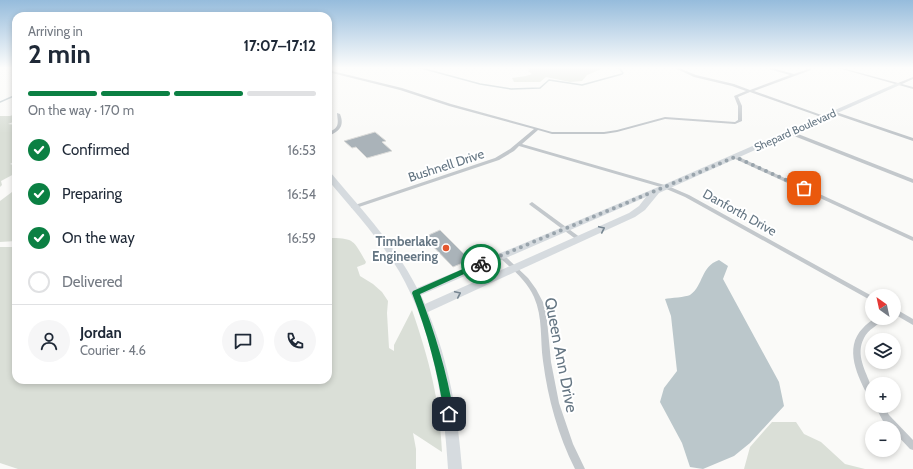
<!DOCTYPE html>
<meta charset="utf-8">
<style>
:root{--surface:#fff;--page:#f6f6f7;--text:#1f2937;--muted:#747a83;--line:#e0e1e3;--accent:#0b8043}
body{margin:0;font-family:Cabin,sans-serif;background:var(--page);color:var(--text);height:100vh;display:flex;flex-direction:column;font-size:15px;white-space:nowrap}
*{box-sizing:border-box;margin:0}
p{font-size:13px;color:var(--muted)}
.icon{flex:none;width:22px;height:22px;fill:none;stroke:currentColor;stroke-width:2;stroke-linecap:round;stroke-linejoin:round}
.map{position:relative;flex:1;overflow:hidden}
.details{position:absolute;left:12px;top:12px;width:320px;height:372px;display:flex;flex-direction:column;background:var(--surface);border-radius:12px;box-shadow:0 2px 6px #0003}
.details>*{flex:none}
.needle{width:26px;rotate:327deg}
.controls{position:absolute;left:865px;top:289px;display:grid;gap:8px}
.controls a{display:grid;place-items:center;width:36px;height:36px;border-radius:50%;background:var(--surface);box-shadow:0 2px 6px #0003;font-size:20px}
.pin{position:absolute;display:grid;place-items:center;width:34px;height:34px;color:#fff;margin:-17px;border-radius:8px;box-shadow:0 2px 6px #0006}
.courier{position:absolute;display:grid;place-items:center;width:40px;height:40px;margin:-20px;border:3px solid #0b8043;border-radius:50%;background:#fff;color:#222;box-shadow:0 1px 5px #0007}
.head em{font-style:normal;font-weight:700}
.head div{display:flex;flex-direction:column-reverse}
.head{display:flex;align-items:center;justify-content:space-between;height:68px;padding:0 16px}
h1{font-size:26px;font-weight:700;line-height:30px}
.bar{display:grid;grid-template-columns:repeat(4,1fr);gap:6px 4px;align-content:center;height:48px;padding:0 16px}
.bar i{height:5px;border-radius:3px;background:var(--line)}
.bar .current{background:var(--accent)}
.bar p{grid-column:span 4}
.line{display:flex;align-items:center;gap:10px;padding:0 16px;border-top:1px solid var(--line)}
.line div{flex:1}
.round{display:grid;place-items:center;flex:none;width:42px;height:42px;border-radius:21px;background:var(--page)}
ol{padding:0 16px;list-style:none}
li{display:flex;align-items:center;gap:12px;height:44px}
li p{margin-inline-start:auto}
li .icon{padding:4px;border-radius:50%;background:var(--accent);color:#fff;stroke-width:4}
li:last-child{color:var(--muted)}
li i{width:22px;height:22px;border:2px solid var(--line);border-radius:50%}
.map>svg:first-child{display:block}
.green{fill:#dadfd7}
.water{fill:#bbc7cb}
.lines{fill:none;stroke-linecap:round;stroke-linejoin:round}
.stream{stroke:#bbc7cb;stroke-width:1.5}
.building{fill:#aab3b9;stroke:#dcdcda}
.street{fill:#c3c8cc;fill-rule:evenodd}
.secondary{fill:#d6dbdf;fill-rule:evenodd}
.oneway{stroke:#768591}
.route{fill:#0b8043}
.done{stroke:#99a4ac;stroke-width:4;stroke-dasharray:0 7.2}
.poi-dot{fill:#e4572e;stroke:#fff;stroke-width:1.5}
.labels{text-anchor:middle;dominant-baseline:central;stroke-width:4;stroke-linejoin:round;paint-order:stroke}
.far-street-label{font-size:11px;fill:#657683;stroke:#fff}
.street-label{font-size:13px;fill:#657683;stroke:#fff}
.poi-label{font-size:13px;font-weight:bold;fill:#657683;stroke:#fff;text-anchor:end}
.near-street-label{font-size:16px;fill:#657683;stroke:#fff}
</style>
<div class="map">
<svg width="913" height="469" viewBox="0 0 913 469">
<rect width="100%" height="100%" fill="#fafaf8"/>
<!-- green -->
<g class="green">
<path d="M530 68H604L587 75 582 81 570 82 546 77 540 82H514L512 78 526 76 532 74 528 71Z"/>
<path d="M16 114V121L8 124 16 125V161L10 164 16 166V173L1 181 2 185 0 187V116H10Z"/>
<path d="M16 189V241L0 242V201Z"/>
<path d="M328 238C355 238 353 240 366 262L365 264 357 267 360 276 373 284 382 292 388 301 387 313 389 348 394 351V345L412 310C429 359 440 401 442 452L413 433 416 449V469H18L0 463V247H16V380H328Z"/>
<path d="M772 422H796L804 434 821 442 845 464 865 469H744L750 447Z"/>
</g>
<!-- water -->
<path class="water" d="M719 260 728 266 723 279 779 382 784 406 750 443 734 456 703 469 690 467 682 443 660 402 664 388 677 371 671 316 665 299C670 298 686 297 690 295 704 285 700 267 719 260Z"/>
<g class="lines">
<!-- stream -->
<g class="stream">
<path d="M421 68 480 84 511 89 540 88 549 80 582 85 622 74 623 73 619 68"/>
<path d="M0 102 16 95"/>
</g>
</g>
<!-- building -->
<g class="building">
<path d="M375 132 386 141 382 142 392 151 367 158 356 147 352 148 344 141Z"/>
<path d="M440 230 470 260 453 267 424 237Z"/>
</g>
<g class="lines">
<!-- street -->
<g class="street">
<path d="M675 68H679L696 75 734 84 750 90 790 75 769 69V68H772L794 74 811 68V70L754 91 827 117 824 118 750 92 738 97 742 106V121L735 124 665 119 617 132 604 134H552L538 130 522 144 668 186 689 195 872 296V301L685 197 664 188 519 146 514 151 499 160 356 208H352L351 207 352 206 495 158 510 149 534 129 449 106 400 90 328 72V70L402 88 451 104 552 132H604L617 130 665 117 735 122 738 120V106L734 96 746 91 732 86 694 77Z"/>
<path d="M838 68H842L898 83 913 77V79L902 84 913 87V89Z"/>
<path d="M834 112H836L913 138V141L834 114Z"/>
<path d="M337 113 340 114C345 126 339 132 328 136V133C340 127 338 124 337 113Z"/>
<path d="M789 132H793L913 179V183L789 134Z"/>
<path d="M733 156H737L913 237V241L733 158Z"/>
<path d="M532 202 581 238 582 239 581 240H577L530 205 529 204Z"/>
<path d="M500 253 502 254 507 258 528 278 536 289 544 304 547 320 551 362 559 403 573 444 585 469H575C558 435 548 399 543 361 540 340 543 317 534 297 527 281 511 268 498 256L497 255Z"/>
<path d="M894 308 913 319V325L894 314Z"/>
<path d="M875 318H884C878 326 868 329 864 338 855 355 866 371 871 386 873 390 872 395 872 399L869 398C858 377 843 348 863 328 866 324 871 321 875 318Z"/>
<path d="M875 406H884L889 415 913 440V450L910 449 894 432V428H890L883 421Z"/>
</g>
<!-- secondary -->
<path class="secondary" d="M897 83 902 84 659 193 645 210 635 217 428 312C449 362 458 415 462 469H448C444 401 433 330 399 271 379 238 352 209 328 180V173H331C362 210 395 245 417 288L663 185ZM646 197 639 206 629 213 425 304 421 295Z"/>
</g>
<!-- one-way arrows -->
<defs><path id="oneway-chevron" d="M-2-3.5L2.5 0L-2 3.5" fill="none" stroke-width="1.6" stroke-linecap="round" stroke-linejoin="round"/></defs>
<g class="oneway">
<use href="#oneway-chevron" transform="translate(602 229) rotate(-25)"/>
<use href="#oneway-chevron" transform="translate(458 294) rotate(-25)"/>
</g>
<!-- sky -->
<linearGradient id="sky" x2="0" y2="1"><stop stop-color="#96bcdc"/><stop offset="0.51" stop-color="#fdfdfc"/><stop offset="1" stop-color="#fdfdfc" stop-opacity="0"/></linearGradient>
<rect width="913" height="133" fill="url(#sky)"/>
<!-- route -->
<path class="route" d="M481 261 484 262V265L420 294C435 333 447 372 454 414L452 417 449 418 446 417 444 414C438 372 427 332 412 293L413 291Z"/>
<g class="lines">
<!-- done -->
<path class="done" d="M481 264C566 228 651 193 735 157L804 188"/>
</g>
<!-- markers -->
<circle class="poi-dot" cx="446" cy="248" r="4"/>
<g class="labels">
<!-- far-street labels -->
<g class="far-street-label">
<text transform="translate(795 130) rotate(-24)">Shepard Boulevard</text>
</g>
<!-- street labels -->
<g class="street-label">
<text transform="translate(446 165) rotate(-18)">Bushnell Drive</text>
<text transform="translate(740 212) rotate(29)">Danforth Drive</text>
</g>
<!-- poi labels -->
<g class="poi-label">
<text x="438" y="241">Timberlake<tspan x="438" dy="15">Engineering</tspan></text>
</g>
<!-- near-street labels -->
<g class="near-street-label">
<text transform="translate(561 355) rotate(79)">Queen Ann Drive</text>
</g>
</g>
</svg>
<div class="controls">
<a><svg class="needle" viewBox="-14 -14 28 28"><path d="M0-13l5 13h-10z" fill="#e53935"/><path d="M0 13l5-13h-10z" fill="#747a83"/></svg></a>
<a><svg class="icon" aria-label="layers" viewBox="0 0 24 24"><path d="M12 4l9 5-9 5-9-5zM3 14l9 5 9-5"/></svg></a>
<a>+</a>
<a>−</a>
</div>
<div class="pin" style="left:804px;top:188px;background:#ea580c"><svg class="icon" aria-label="bag" viewBox="0 0 24 24"><path d="M5 8h14l-1 12H6zM9 8a3 3 0 0 1 6 0"/></svg></div>
<div class="pin" style="left:449px;top:414px;background:#1f2937"><svg class="icon" aria-label="home" viewBox="0 0 24 24"><path d="M3 11l9-7 9 7M6 9v11h12V9"/></svg></div>
<div class="courier" style="left:481px;top:264px"><svg class="icon" aria-label="bike" viewBox="0 0 24 24"><circle cx="6" cy="16" r="4"/><circle cx="18" cy="16" r="4"/><path d="M6 16l4-8h5l3 8M10 8l3 8H6M13 5h3"/></svg></div>
<section class="details">
<div class="head"><div><h1>2 min</h1><p>Arriving in</p></div><em>17:07–17:12</em></div>
<div class="bar"><i class="current"></i><i class="current"></i><i class="current"></i><i></i><p>On the way · 170 m</p></div>
<ol>
<li><svg class="icon" aria-label="check" viewBox="0 0 24 24"><path d="M5 12l5 5 9-10"/></svg>Confirmed<p>16:53</p></li>
<li><svg class="icon" aria-label="check" viewBox="0 0 24 24"><path d="M5 12l5 5 9-10"/></svg>Preparing<p>16:54</p></li>
<li><svg class="icon" aria-label="check" viewBox="0 0 24 24"><path d="M5 12l5 5 9-10"/></svg>On the way<p>16:59</p></li>
<li><i></i>Delivered</li>
</ol>
<div class="line" style="height:72px"><a class="round"><svg class="icon" aria-label="person" viewBox="0 0 24 24"><circle cx="12" cy="8" r="4"/><path d="M4 21q1-7 8-7t8 7"/></svg></a><div><b>Jordan</b><p>Courier · 4.6</p></div><a class="round"><svg class="icon" aria-label="chat" viewBox="0 0 24 24"><path d="M4 5h16v11H9l-5 4z"/></svg></a><a class="round"><svg class="icon" aria-label="phone" viewBox="0 0 24 24"><path d="M5 4h4l2 5-3 2q2 4 5 5l2-3 5 2v4C11 20 4 13 5 4z"/></svg></a></div>
</section>
</div>
